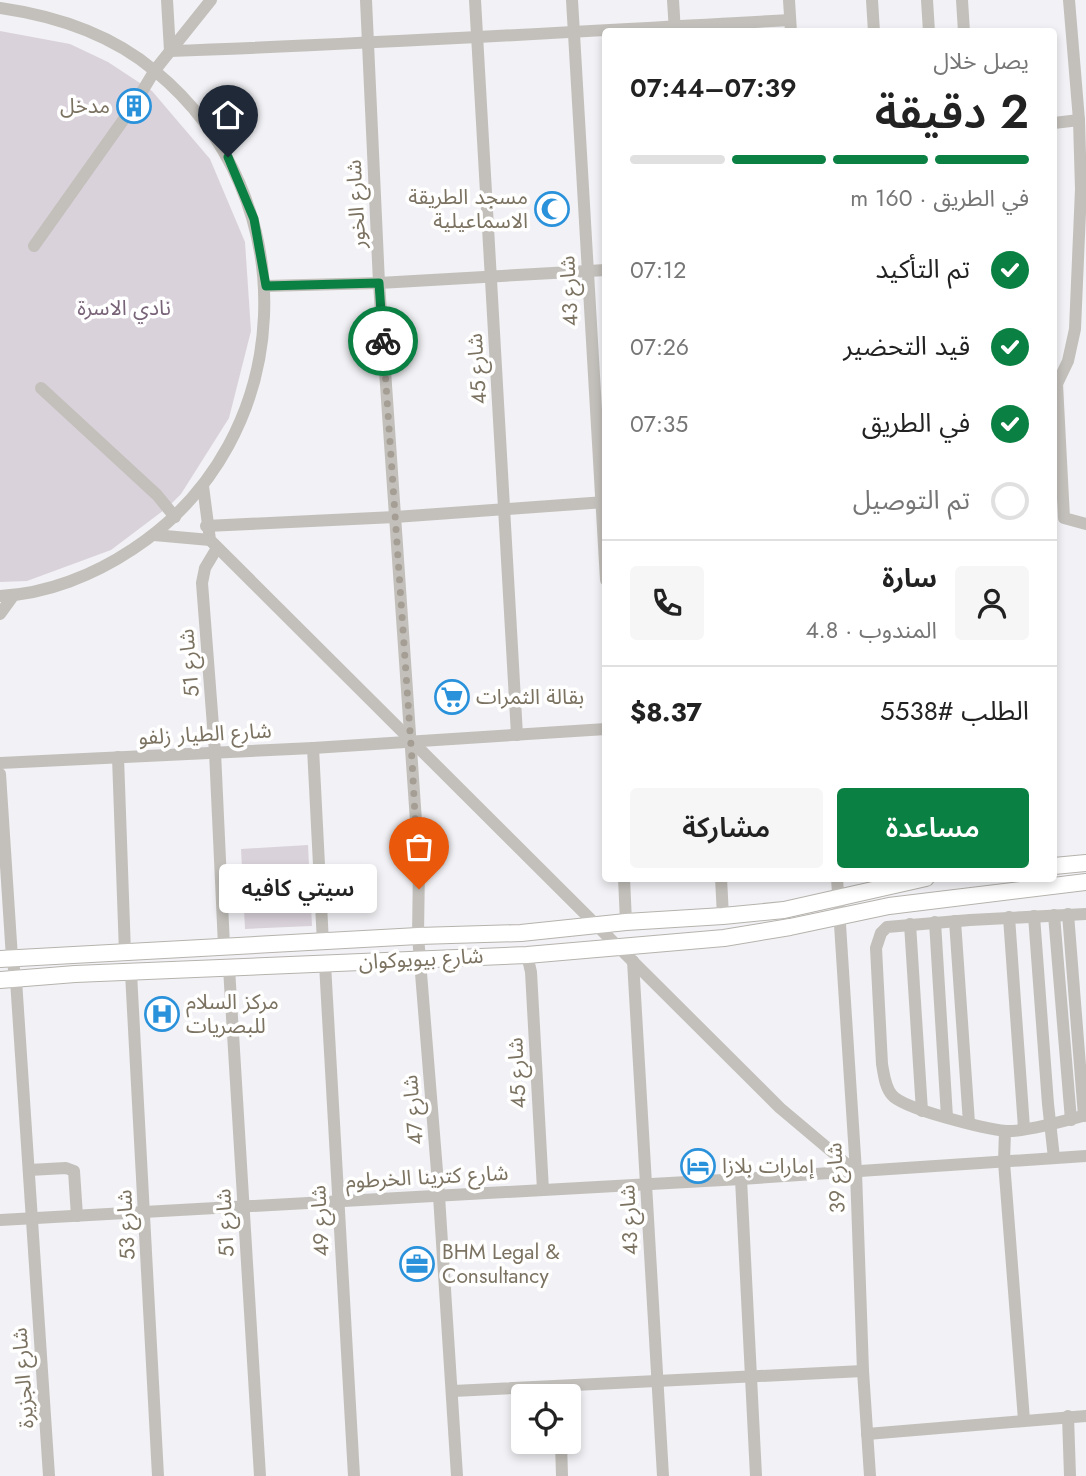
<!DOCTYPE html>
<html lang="ar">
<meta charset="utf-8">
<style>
:root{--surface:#fff;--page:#f6f6f6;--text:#222;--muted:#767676;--line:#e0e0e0;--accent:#0b8043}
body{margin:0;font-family:Jost,"Noto Sans Arabic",sans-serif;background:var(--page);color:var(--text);direction:rtl;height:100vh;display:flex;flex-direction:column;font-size:26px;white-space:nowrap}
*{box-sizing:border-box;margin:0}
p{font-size:23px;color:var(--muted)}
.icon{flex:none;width:38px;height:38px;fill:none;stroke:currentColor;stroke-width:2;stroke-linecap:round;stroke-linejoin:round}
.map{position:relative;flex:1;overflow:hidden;direction:ltr}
.sheet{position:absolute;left:602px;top:28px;width:455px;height:854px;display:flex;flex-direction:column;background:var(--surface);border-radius:7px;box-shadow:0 4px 10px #0003;direction:rtl}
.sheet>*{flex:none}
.fabs{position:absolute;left:511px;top:1384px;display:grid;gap:14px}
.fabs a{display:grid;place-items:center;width:70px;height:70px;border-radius:7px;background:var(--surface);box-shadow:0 4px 10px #0003;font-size:35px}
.pin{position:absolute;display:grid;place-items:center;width:60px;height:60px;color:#fff;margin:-72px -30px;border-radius:50% 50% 50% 0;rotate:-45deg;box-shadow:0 0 7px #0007}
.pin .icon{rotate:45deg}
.courier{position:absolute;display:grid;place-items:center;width:70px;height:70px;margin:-35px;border:5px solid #0b8043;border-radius:50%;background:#fff;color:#222;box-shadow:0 2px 9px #0007}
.bubble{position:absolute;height:49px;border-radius:7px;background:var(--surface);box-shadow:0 4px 10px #0003;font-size:23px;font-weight:600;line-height:49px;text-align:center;direction:rtl}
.head em{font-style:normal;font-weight:600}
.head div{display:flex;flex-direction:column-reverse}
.head{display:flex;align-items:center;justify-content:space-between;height:119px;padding:0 28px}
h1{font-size:46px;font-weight:600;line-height:52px}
.bar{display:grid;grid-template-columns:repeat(4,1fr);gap:10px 7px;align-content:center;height:84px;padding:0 28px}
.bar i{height:9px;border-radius:5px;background:var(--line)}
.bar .current{background:var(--accent)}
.bar p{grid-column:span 4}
.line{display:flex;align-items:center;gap:18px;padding:0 28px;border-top:2px solid var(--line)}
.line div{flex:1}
.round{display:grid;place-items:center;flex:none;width:74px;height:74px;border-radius:7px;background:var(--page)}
ol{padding:0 28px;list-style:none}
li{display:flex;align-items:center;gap:21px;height:77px}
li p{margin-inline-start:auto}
li .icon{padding:7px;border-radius:50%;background:var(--accent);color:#fff;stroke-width:4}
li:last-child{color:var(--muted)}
li i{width:38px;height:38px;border:4px solid var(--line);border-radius:50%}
.primary-button{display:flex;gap:14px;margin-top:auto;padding:14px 28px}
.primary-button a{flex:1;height:80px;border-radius:7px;background:var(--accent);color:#fff;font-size:28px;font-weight:600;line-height:80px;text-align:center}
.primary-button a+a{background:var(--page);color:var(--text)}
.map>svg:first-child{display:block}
.green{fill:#dad2db}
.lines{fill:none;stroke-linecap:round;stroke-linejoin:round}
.major-casing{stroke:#b6b3ad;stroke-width:18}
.minor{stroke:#c3c0bb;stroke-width:12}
.major{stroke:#fff;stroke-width:16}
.done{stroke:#a59e95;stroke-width:7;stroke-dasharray:0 12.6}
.route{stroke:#0b8043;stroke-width:9}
.labels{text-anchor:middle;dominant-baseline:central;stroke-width:7;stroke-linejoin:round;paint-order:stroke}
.poi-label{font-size:21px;fill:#7b7261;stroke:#fff;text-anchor:start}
.street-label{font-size:21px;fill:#7b7261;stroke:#fff}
.park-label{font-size:21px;fill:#786378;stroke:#fff}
</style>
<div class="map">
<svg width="1086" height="1476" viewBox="0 0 1086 1476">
<rect width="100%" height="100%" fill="#f2f1f5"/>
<!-- green -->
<g class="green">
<path d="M0 31 70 44 108 62 152 91 210 159 245 242 251 331 229 418 181 494 168 507 111 550 27 581 0 582Z"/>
<path d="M308 845 312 926 245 929 241 849Z"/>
</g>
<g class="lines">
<!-- major casing -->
<g class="major-casing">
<g id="major">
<path d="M1054 866 1086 863"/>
<path d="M0 959 418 936 521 933 626 922 723 916 784 910 926 878"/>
<path d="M0 980 75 974 527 955 724 938 790 927 889 906 1086 882"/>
</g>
</g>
<!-- minor -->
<g class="minor">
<path d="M167 0 170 51C377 44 583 31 790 20"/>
<path d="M366 0 379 283 419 865 418 936 439 1196 457 1476"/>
<path d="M475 0 517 735"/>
<path d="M572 0 606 580"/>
<path d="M673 0 675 32"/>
<path d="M789 0 791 32"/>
<path d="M872 0 874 32"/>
<path d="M927 0 929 32"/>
<path d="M962 0 964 32"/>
<path d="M1069 0 1079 120 1081 189 1075 329 1068 361 1057 384 1064 518 1086 524"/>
<path d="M0 8C56 16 111 34 155 71 308 197 300 439 133 549 94 575 47 594 0 596"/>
<path d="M137 100 155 70 211 0"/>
<path d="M1054 123 1079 120"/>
<path d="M34 246 129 112"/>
<path d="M266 286 379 283 606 270"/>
<path d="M41 388 157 495 175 517"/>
<path d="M203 486 210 540 780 1108 856 1172"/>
<path d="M206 526 395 517 605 502"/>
<path d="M154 535 210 540"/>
<path d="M217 548 205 568 202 583 215 752 224 946"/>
<path d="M0 614 13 596"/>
<path d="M313 748 323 943"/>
<path d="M118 757 125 953"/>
<path d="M0 763 313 748 606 729"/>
<path d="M0 774 12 958 16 980 49 1476"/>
<path d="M624 878 626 922"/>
<path d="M721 878 723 916"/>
<path d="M837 878 856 1172 863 1371 870 1476"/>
<path d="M1068 914 1084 1116"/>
<path d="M1086 914 970 920 887 927 881 933 876 948 882 1064C884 1075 885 1087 892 1095 903 1109 986 1129 1006 1131 1023 1132 1068 1120 1086 1115"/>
<path d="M1054 915 1071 1120"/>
<path d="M1034 916 1048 1104 1054 1158"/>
<path d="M1009 917 1024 1128"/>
<path d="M955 921 969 1123"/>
<path d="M935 922 947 1117"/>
<path d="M910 924 922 1111"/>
<path d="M527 955 531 972 543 1190"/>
<path d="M633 961 663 1476"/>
<path d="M325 964 354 1476"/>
<path d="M229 968 260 1476"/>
<path d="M131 973 158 1476"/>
<path d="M1005 1131 1004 1162 1024 1420"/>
<path d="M29 1170 66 1168 74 1171 77 1216"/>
<path d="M741 1179 756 1476"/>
<path d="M0 1220 741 1179 1086 1156"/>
<path d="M453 1391 863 1371"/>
<path d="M1068 1416 1070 1476"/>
<path d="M867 1434 1086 1416"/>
<path d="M561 1442 562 1476"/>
</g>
<!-- major -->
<use href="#major" class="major"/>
</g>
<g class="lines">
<!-- done -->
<path class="done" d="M383 341 412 760 419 889"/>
<!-- route -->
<path class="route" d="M228 157 254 219 266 286 379 283 383 341"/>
</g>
<!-- icons -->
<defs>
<g id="building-ring" transform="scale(1.75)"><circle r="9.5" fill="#fff" stroke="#2a91db" stroke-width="1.5"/><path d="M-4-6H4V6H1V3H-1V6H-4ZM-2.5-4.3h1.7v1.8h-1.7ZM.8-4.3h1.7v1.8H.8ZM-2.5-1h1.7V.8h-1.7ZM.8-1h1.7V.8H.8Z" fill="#2a91db"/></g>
<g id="mosque-ring" transform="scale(1.75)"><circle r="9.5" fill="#fff" stroke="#2a91db" stroke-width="1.5"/><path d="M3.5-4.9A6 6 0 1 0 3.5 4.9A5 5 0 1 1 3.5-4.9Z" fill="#2a91db"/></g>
<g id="supermarket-ring" transform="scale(1.75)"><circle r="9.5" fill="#fff" stroke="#2a91db" stroke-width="1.5"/><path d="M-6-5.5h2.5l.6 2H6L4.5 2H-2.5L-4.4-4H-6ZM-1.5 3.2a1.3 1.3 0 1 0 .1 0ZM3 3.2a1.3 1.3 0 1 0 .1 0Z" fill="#2a91db"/></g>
<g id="hospital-ring" transform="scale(1.75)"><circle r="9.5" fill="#fff" stroke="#2a91db" stroke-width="1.5"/><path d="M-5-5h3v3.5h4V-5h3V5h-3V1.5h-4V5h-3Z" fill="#2a91db"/></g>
<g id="hotel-ring" transform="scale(1.75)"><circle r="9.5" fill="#fff" stroke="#2a91db" stroke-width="1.5"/><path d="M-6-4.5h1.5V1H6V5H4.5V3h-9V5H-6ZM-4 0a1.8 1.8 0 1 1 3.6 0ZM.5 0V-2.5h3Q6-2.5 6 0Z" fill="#2a91db"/></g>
<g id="office-ring" transform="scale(1.75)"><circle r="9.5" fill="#fff" stroke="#2a91db" stroke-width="1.5"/><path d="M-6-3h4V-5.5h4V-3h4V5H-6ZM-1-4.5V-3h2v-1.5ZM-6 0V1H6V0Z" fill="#2a91db"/></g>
</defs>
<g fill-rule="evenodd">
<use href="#building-ring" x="134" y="106"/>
<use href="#mosque-ring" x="552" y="209"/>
<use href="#supermarket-ring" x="452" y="697"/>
<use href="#hospital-ring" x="162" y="1014"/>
<use href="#hotel-ring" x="698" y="1166"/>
<use href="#office-ring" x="417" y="1264"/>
</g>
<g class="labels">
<!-- poi labels -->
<g class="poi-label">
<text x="110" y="106" text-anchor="end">مدخل</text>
<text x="528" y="197" text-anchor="end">مسجد الطريقة<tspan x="528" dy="24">الاسماعيلية</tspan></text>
<text x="476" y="697">بقالة الثمرات</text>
<text x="186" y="1002">مركز السلام<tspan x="186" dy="24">للبصريات</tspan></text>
<text x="722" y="1166">إمارات بلازا</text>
<text x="442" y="1252">BHM Legal &amp;<tspan x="442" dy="24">Consultancy</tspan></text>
</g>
<!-- street labels -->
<g class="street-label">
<text transform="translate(356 204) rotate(-93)">شارع الخور</text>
<text transform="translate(569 291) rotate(-93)">شارع 43</text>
<text transform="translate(477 369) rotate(-94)">شارع 45</text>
<text transform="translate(189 663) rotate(-95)">شارع 51</text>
<text transform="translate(205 734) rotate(-3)">شارع الطيار زلفو</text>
<text transform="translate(421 959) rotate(-3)">شارع بيويوكوان</text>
<text transform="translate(517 1073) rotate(-93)">شارع 45</text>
<text transform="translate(413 1110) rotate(-95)">شارع 47</text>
<text transform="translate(427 1177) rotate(-3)">شارع كترينا الخرطوم</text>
<text transform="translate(836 1178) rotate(-93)">شارع 39</text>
<text transform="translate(629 1220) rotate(-93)">شارع 43</text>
<text transform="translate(320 1221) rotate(-93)">شارع 49</text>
<text transform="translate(225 1223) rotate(-93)">شارع 51</text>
<text transform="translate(126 1225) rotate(-93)">شارع 53</text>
<text transform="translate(23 1378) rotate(-94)">شارع الجزيرة</text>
</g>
<!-- park labels -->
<g class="park-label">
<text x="124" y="308">نادي الاسرة</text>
</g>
</g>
</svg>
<div class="fabs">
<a><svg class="icon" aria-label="locate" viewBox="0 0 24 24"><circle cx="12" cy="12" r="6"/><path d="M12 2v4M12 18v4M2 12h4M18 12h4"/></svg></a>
</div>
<div class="pin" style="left:419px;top:889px;background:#ea580c"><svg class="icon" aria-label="bag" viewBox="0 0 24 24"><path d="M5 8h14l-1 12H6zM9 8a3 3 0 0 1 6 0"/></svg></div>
<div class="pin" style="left:228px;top:157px;background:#1f2937"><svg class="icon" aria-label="home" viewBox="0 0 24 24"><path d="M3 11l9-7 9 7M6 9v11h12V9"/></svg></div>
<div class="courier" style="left:383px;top:341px"><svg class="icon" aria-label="bike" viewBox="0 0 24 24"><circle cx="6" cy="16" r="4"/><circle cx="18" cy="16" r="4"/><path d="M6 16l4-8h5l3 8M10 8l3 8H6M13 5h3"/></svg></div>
<div class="bubble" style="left:219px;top:864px;width:158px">سيتي كافيه</div>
<section class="sheet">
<div class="head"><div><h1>2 دقيقة</h1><p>يصل خلال</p></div><em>07:39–07:44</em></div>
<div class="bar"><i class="current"></i><i class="current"></i><i class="current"></i><i></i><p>في الطريق · 160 m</p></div>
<ol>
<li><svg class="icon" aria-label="check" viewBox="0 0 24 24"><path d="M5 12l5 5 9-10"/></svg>تم التأكيد<p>07:12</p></li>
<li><svg class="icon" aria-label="check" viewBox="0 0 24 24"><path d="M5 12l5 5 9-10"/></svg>قيد التحضير<p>07:26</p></li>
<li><svg class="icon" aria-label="check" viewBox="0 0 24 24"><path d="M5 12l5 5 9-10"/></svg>في الطريق<p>07:35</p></li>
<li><i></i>تم التوصيل</li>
</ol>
<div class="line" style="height:126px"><a class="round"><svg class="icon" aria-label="person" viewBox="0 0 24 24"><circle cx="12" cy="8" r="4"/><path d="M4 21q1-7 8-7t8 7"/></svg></a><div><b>سارة</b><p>المندوب · 4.8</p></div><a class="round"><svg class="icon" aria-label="phone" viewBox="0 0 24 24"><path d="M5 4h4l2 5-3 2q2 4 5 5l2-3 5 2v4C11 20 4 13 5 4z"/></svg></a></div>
<div class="line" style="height:91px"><div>الطلب #5538</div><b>$8.37</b></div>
<div class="primary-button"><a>مساعدة</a><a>مشاركة</a></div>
</section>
</div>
